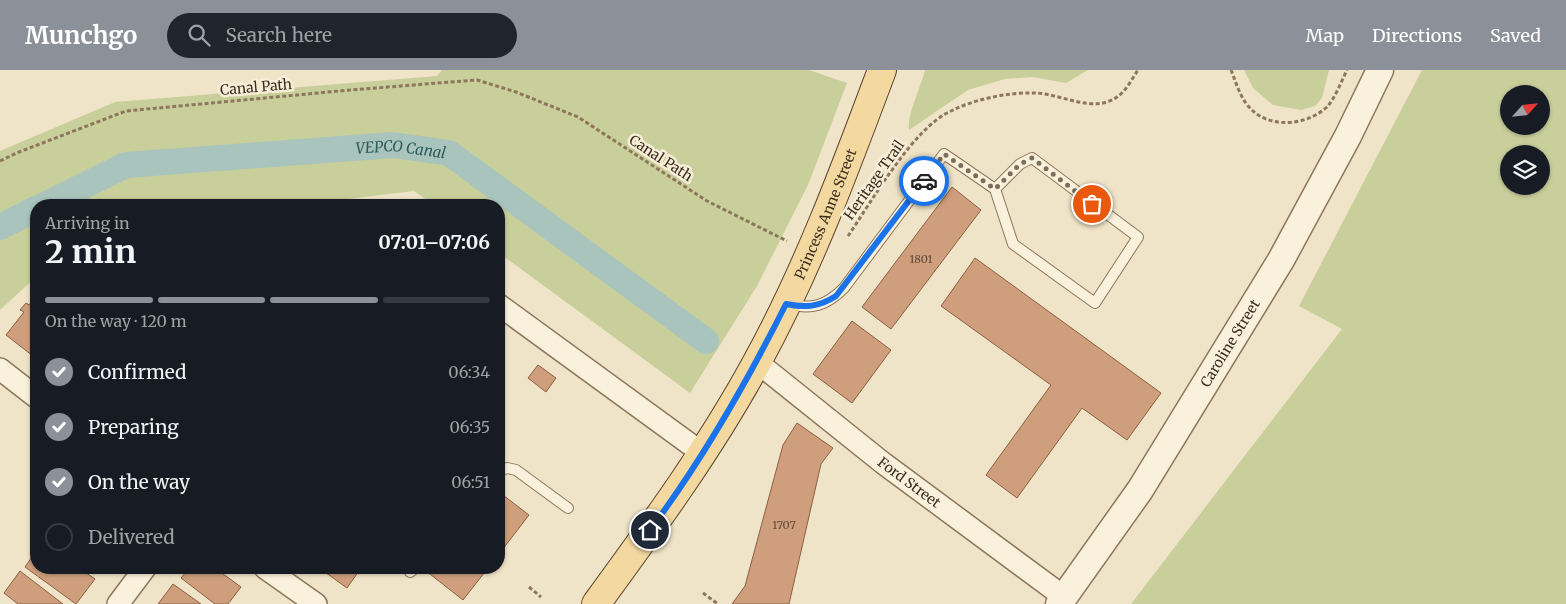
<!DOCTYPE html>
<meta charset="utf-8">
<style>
:root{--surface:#171b24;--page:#20242c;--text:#f1f3f6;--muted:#9ea1a6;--line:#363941;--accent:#8c9099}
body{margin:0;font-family:Merriweather,serif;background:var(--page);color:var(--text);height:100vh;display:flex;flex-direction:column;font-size:19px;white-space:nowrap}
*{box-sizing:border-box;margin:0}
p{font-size:16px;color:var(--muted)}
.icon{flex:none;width:28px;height:28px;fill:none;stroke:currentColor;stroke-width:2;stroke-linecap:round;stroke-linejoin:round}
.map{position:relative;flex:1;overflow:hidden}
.panel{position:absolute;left:30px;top:129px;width:475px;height:375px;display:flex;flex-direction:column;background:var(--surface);border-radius:20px;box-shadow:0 1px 4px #0004}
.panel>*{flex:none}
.needle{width:32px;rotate:63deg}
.fabs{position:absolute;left:1500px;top:15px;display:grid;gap:10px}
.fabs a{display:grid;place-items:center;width:50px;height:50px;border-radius:50%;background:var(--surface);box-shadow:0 1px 4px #0004;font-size:25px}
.pin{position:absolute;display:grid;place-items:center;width:42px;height:42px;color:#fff;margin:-21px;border:2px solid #fff;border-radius:50%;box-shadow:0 1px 5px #0007}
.courier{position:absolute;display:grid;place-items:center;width:50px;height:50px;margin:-25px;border:4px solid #1a73e8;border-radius:50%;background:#fff;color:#222;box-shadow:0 1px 6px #0007}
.overview em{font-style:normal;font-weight:700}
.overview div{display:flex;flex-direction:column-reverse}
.overview{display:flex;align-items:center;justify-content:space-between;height:85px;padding:0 15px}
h1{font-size:32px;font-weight:700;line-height:38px}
.bar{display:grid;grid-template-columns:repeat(4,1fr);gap:8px 5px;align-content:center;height:60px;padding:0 15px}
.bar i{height:6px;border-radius:4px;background:var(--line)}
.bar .current{background:var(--accent)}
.bar p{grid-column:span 4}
ol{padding:0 15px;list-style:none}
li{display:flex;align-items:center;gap:15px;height:55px}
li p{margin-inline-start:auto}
li .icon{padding:5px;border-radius:50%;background:var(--accent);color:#fff;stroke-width:4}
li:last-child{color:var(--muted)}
li i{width:28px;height:28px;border:2px solid var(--line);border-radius:50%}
header{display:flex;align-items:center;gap:30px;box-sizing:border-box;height:70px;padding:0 25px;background:var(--accent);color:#fff}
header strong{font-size:24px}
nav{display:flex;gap:28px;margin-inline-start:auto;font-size:18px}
.search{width:350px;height:45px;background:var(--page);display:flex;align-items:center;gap:12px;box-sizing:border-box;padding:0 18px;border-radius:28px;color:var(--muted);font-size:19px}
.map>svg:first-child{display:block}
.green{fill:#c9cf9b;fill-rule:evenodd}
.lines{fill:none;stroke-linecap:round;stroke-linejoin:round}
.canal{stroke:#a9c4bc;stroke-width:26}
.building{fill:#cf9f7d;stroke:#8d5f41}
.service-casing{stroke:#8d765c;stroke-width:12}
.minor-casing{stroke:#8d765c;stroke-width:24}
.tertiary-casing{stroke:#8d765c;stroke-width:29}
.primary-casing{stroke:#5b4430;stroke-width:30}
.path{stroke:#8d765c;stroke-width:3;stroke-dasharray:4 2.5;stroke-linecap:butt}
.service{stroke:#faf1dc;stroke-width:10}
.minor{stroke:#faf1dc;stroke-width:21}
.tertiary{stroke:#faf1dc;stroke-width:26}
.primary{stroke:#f3d9a0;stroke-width:28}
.done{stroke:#7c6e5b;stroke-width:5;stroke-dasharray:0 9}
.route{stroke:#1a73e8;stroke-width:6}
.labels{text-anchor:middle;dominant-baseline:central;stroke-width:5;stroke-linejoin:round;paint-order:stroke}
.number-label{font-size:11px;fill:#624a37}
.street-label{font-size:14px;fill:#3d2e20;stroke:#f7eed8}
.water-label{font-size:15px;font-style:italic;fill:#2f5d5a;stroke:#f7eed8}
</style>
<header>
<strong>Munchgo</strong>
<div class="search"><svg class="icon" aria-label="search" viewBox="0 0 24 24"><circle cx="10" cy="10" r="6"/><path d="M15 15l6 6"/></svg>Search here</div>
<nav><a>Map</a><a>Directions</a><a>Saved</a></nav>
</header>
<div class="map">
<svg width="1566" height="534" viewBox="0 0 1566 534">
<rect width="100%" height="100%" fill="#f0e4c8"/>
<!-- green -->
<g class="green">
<path d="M442 0H809L847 13 808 115 757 216 690 323 499 183V135H434L414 121 298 135H36V207L0 240V81L115 32 437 6Z"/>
<path d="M925 0H1088L1066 13 1033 7 1005 9 968 20 909 60C907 44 921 17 925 0Z"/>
<path d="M1244 0H1329L1322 28 1315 36 1301 40 1273 35 1253 18Z"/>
<path d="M1422 0H1566V534H1131L1342 259 1299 236ZM1509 24H1541V56H1509ZM1509 84H1541V116H1509Z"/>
</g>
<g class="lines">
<!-- canal -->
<g class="canal">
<path id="s1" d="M45 135 126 95 393 75 449 83 706 271"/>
<path d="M0 157 36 139"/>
</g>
</g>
<!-- building -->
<g class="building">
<path d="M952 117 981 140 891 259 862 237Z"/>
<path d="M975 188 1161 323 1127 370 1082 338 1017 428 986 405 1051 315 941 236Z"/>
<path d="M36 225V281L33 286 6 265 24 242 20 240 26 233 29 235Z"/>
<path d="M852 251 891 280 852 333 813 304Z"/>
<path d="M538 295 556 308 546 322 528 308Z"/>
<path d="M797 353 833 378 821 394 789 534H732L745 516 783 375Z"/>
<path d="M499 422 529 445 499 484Z"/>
<path d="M36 481V498H79L95 509 76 534 25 497Z"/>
<path d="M189 498H215L241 517 228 534H215L181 508Z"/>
<path d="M314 498H361L347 518 322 500 321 502Z"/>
<path d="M429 498H488L463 530 426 501Z"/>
<path d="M20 501 63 534H18L4 523Z"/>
<path d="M173 514 201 534H158Z"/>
</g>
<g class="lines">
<!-- service casing -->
<g class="service-casing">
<g id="service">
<path d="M787 234C812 240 826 236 844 218L944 84 995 119 1013 174 1095 233 1138 167 1032 88 1020 94 995 119"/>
<path d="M499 401 507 398 516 400 568 438"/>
<path d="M410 502 415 498"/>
</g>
</g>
<!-- minor casing -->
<g class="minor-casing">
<g id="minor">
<path d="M499 235 702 383"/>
<path id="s2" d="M757 292 883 393 1064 527"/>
<path d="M0 299 36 327"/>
<path d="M265 498 316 534"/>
<path d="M118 534 145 498"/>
</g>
</g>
<!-- tertiary casing -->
<g class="tertiary-casing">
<g id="tertiary">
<path id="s3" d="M1059 534 1140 420 1281 190 1348 66 1380 0"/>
</g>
</g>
<!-- primary casing -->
<g class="primary-casing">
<g id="primary">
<path id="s4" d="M596 534C653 456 711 377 757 292 808 199 845 99 882 0"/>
</g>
</g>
<!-- path -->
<g class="path">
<path d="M1231 0C1236 12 1240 28 1250 38 1269 59 1306 56 1327 37 1334 30 1342 10 1347 0"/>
<path d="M0 91 19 82 126 41 350 20 477 10 516 22 578 47 707 131 787 171"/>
<path d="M848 166C872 131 913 58 951 41 975 29 1008 22 1036 23 1062 24 1093 44 1117 27 1126 21 1132 9 1138 0"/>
<path d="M529 517 541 527"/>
<path d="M703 523 718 534"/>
</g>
<!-- service -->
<use href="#service" class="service"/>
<!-- minor -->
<use href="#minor" class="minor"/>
<!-- tertiary -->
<use href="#tertiary" class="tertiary"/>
<!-- primary -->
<use href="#primary" class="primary"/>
</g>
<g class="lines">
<!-- done -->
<path class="done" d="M924 111 944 84 995 119 1020 94 1032 88 1092 134"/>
<!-- route -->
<path class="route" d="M650 460C703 389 747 312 786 234 805 238 819 237 836 226L924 111"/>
</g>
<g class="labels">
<!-- number labels -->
<g class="number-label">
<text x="921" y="189">1801</text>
<text x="784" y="455">1707</text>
</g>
<!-- street labels -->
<g class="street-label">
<text transform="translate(256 17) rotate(-5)">Canal Path</text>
<text transform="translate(661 88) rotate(33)">Canal Path</text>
<text transform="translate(874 110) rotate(-55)">Heritage Trail</text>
<text stroke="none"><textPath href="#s4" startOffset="454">Princess Anne Street</textPath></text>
<text stroke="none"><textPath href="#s3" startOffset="312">Caroline Street</textPath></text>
<text stroke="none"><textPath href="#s2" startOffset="194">Ford Street</textPath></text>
</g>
<!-- water labels -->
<g class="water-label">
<text stroke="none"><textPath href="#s1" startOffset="366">VEPCO Canal</textPath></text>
</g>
</g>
</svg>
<div class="fabs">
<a><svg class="needle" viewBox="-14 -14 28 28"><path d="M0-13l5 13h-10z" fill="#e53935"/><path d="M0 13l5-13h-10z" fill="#9ea1a6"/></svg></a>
<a><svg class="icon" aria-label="layers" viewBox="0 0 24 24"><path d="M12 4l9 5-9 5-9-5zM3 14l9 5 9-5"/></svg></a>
</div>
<div class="pin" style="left:1092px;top:134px;background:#ea580c"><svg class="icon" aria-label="bag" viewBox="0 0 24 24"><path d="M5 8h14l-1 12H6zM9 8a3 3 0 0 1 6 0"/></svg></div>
<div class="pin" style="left:650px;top:460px;background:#1f2937"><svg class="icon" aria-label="home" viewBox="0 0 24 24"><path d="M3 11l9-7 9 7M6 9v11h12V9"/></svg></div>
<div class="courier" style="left:924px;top:111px"><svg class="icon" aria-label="car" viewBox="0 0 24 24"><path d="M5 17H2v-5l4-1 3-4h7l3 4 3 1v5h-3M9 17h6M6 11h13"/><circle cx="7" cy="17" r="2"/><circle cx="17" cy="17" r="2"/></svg></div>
<section class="panel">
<div class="overview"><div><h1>2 min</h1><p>Arriving in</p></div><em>07:01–07:06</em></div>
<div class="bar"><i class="current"></i><i class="current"></i><i class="current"></i><i></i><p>On the way · 120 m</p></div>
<ol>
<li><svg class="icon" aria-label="check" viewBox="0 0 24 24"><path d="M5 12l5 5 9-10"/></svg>Confirmed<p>06:34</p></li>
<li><svg class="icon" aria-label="check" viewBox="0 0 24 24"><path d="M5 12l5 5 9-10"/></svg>Preparing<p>06:35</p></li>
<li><svg class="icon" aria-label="check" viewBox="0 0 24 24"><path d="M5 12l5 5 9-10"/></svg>On the way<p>06:51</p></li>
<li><i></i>Delivered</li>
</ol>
</section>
</div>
